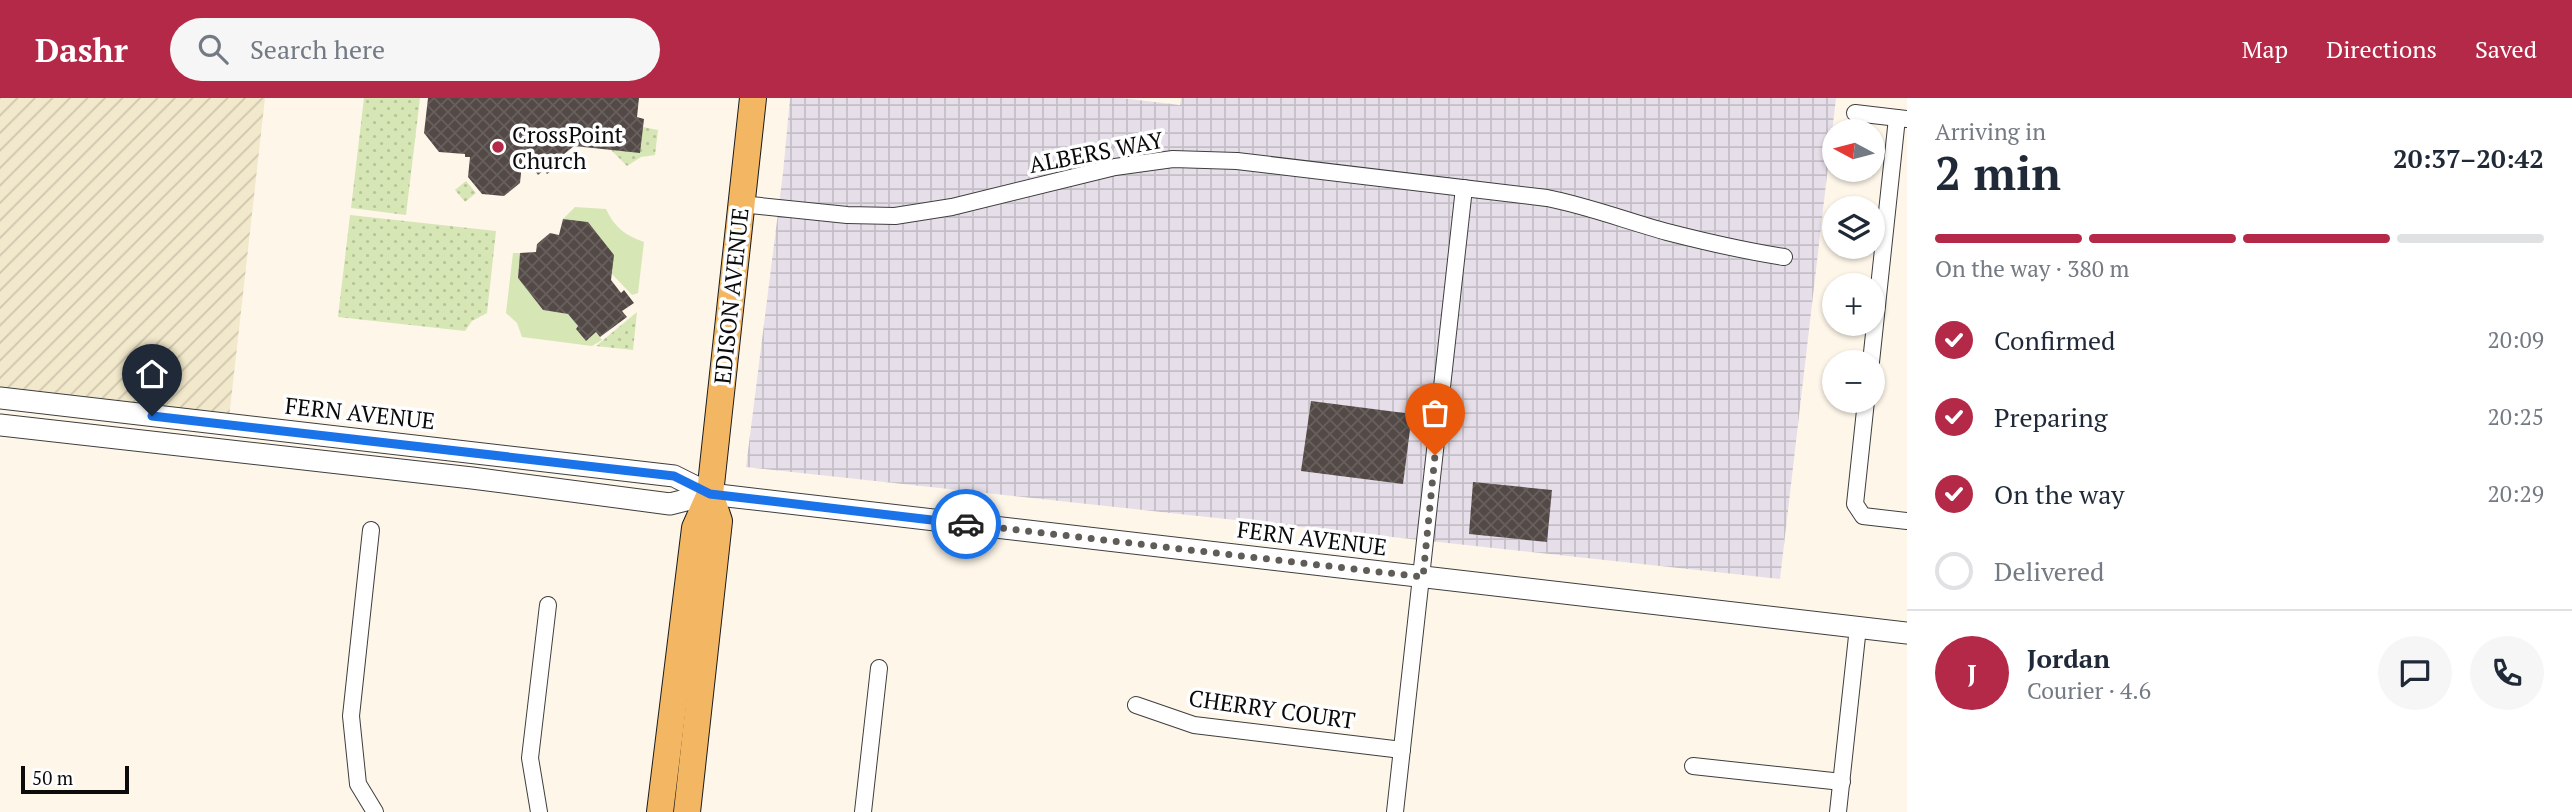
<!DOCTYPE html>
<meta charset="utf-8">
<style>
:root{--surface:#fff;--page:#f6f6f7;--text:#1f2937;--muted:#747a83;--line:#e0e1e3;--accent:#b42948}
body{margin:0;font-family:"PT Serif",serif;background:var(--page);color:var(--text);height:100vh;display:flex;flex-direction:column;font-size:26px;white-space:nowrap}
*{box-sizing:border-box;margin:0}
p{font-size:23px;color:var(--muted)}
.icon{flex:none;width:38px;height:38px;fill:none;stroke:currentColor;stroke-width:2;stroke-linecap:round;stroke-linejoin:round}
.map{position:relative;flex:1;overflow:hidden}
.sheet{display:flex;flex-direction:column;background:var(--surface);width:665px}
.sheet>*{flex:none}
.needle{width:46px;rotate:277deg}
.fabs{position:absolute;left:1822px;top:21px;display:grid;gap:14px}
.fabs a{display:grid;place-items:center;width:63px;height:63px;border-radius:50%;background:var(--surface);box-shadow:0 2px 5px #0004;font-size:35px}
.scale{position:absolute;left:21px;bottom:18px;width:108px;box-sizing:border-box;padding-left:7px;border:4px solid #0b0b0b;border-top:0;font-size:19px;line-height:24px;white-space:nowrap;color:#0b0b0b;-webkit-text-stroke:5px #fff;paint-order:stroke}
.pin{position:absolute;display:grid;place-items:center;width:60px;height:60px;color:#fff;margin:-72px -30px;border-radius:50% 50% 50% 0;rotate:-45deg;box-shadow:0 0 7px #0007}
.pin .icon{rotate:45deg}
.courier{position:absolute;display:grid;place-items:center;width:70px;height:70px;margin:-35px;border:5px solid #1a73e8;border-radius:50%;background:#fff;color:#222;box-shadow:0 2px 9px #0007}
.head em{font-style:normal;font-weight:800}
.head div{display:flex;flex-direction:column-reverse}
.head{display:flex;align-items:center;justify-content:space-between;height:119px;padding:0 28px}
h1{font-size:46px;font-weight:800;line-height:52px}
.bar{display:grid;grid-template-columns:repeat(4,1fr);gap:10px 7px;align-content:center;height:84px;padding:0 28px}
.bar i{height:9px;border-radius:5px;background:var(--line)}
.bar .selected{background:var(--accent)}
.bar p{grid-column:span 4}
.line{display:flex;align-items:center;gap:18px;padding:0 28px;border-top:2px solid var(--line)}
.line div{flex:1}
.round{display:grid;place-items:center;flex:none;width:74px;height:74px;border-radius:37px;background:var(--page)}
ol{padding:0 28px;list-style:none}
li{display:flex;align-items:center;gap:21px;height:77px}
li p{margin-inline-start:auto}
li .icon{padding:7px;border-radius:50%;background:var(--accent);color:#fff;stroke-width:4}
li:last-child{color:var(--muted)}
li i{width:38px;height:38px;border:4px solid var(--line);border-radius:50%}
header{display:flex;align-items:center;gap:42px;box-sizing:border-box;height:98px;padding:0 35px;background:var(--accent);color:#fff}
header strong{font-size:33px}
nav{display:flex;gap:38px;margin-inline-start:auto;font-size:24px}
.search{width:490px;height:63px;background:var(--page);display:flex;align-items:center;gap:18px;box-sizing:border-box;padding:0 24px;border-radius:38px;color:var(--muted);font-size:26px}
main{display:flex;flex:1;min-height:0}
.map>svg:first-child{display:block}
.industrial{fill:url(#industrial-grid)}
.farmland{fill:url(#farmland-furrows)}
.grass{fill:url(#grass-dots)}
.park{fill:#d7e6b5}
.building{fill:url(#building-cross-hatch)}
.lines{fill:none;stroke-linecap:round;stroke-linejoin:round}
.minor-casing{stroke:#3e3e3e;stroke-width:18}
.tertiary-casing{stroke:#3e3e3e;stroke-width:23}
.primary-casing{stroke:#1c1c1c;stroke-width:28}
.minor{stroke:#fff;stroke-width:16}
.tertiary{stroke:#fff;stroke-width:21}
.primary{stroke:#f3b764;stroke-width:26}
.done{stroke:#605d59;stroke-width:7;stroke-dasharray:0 12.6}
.route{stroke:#1a73e8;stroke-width:9}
.poi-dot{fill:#b42948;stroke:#fff;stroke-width:2.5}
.labels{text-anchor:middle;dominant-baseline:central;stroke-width:7;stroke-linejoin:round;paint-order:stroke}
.poi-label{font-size:23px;fill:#0b0b0b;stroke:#fff;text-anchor:start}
.street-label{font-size:23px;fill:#0b0b0b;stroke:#fff}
</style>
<header>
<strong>Dashr</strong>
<div class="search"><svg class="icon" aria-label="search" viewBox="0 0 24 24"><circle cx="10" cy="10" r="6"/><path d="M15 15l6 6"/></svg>Search here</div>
<nav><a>Map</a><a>Directions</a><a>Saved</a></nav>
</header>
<main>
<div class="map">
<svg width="1907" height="714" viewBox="0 0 1907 714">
<defs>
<pattern id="industrial-grid" width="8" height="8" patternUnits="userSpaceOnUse" patternTransform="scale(1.75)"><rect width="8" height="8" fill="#e6dfe9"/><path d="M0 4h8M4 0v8" fill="none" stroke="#c4bec6"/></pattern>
<pattern id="farmland-furrows" width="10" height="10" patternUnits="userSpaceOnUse" patternTransform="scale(1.75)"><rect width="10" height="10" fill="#f2e8cb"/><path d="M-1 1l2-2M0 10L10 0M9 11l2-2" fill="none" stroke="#cec6ad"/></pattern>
<pattern id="grass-dots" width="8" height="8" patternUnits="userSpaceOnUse" patternTransform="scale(1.75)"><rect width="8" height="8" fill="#d7e6b5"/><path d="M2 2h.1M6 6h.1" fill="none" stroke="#b7c49a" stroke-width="1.8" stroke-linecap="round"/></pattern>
<pattern id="building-cross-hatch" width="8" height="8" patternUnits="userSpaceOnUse" patternTransform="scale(1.75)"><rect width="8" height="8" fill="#534a47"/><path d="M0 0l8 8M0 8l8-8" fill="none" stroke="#67605d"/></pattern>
</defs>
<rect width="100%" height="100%" fill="#fef6e9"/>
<!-- industrial -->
<path class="industrial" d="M790 0H1121L1180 7 1181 0H1836L1780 481 746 369 783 75Z"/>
<!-- farmland -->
<path class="farmland" d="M0 0H265L229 320 0 293Z"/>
<!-- grass -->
<g class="grass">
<path d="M364 0H420L406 117 351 110Z"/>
<path d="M643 29 658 32 655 57 641 59 627 68 610 51Z"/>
<path d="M466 83 476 95 465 104 455 92Z"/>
<path d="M350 117 496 133 487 215 472 223 465 233 338 219Z"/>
<path d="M637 214 633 252 596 248Z"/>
</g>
<!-- park -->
<g class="park">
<path d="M575 109 606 111C614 129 626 138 644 144L638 195 632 197 612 176 588 124 563 121Z"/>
<path d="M513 155H520L518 180 543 212 568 216 578 228 576 231 585 242 596 234 602 242 592 248 522 239 517 225 506 215Z"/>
</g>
<!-- building -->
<g class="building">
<path d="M428 0H639L637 19 644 21 640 55 574 48 559 60 563 65 547 76 544 72 538 77 523 56 520 85 504 98 482 96 468 79 470 59H465V56L439 54 424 35Z"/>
<path d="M563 121 588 124 614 157 611 182 621 195 624 192 634 205 622 213 627 219 600 239 596 234 586 243 576 231 578 228 568 216 543 212 518 180 520 155 536 154 537 146 550 135 559 137Z"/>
<path d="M1311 303 1412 316 1403 386 1301 373Z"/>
<path d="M1473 384 1552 392 1547 444 1469 436Z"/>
</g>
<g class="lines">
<!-- minor casing -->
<g class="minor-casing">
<g id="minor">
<path d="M1855 15 1907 21"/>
<path d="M741 106 847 117 895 118 952 109 1115 69 1173 61 1237 63 1547 100C1588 108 1627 123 1667 134 1706 144 1745 153 1784 159"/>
<path d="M1871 264 1897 20"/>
<path d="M1866 303 1855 406 1863 418 1907 423"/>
<path d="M371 432 351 618 358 686 375 714"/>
<path d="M1136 607 1194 627 1402 652"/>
<path d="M1693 668 1842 684"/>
<path d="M539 714 530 660 548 507"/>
<path d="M863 714 879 570"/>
<path d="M1395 714 1464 90"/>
<path d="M1838 714 1858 529"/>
</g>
</g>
<!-- tertiary casing -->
<g class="tertiary-casing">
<g id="tertiary">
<path d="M0 300 674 378 710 396 1907 535"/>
<path d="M0 327 472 380 670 406 710 396"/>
</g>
</g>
<!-- primary casing -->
<g class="primary-casing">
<g id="primary">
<path d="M660 714 695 430 710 396 753 0"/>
<path d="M687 714 719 423 710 396"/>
</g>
</g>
<!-- minor -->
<use href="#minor" class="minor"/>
<!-- tertiary -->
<use href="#tertiary" class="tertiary"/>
<!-- primary -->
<use href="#primary" class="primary"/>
</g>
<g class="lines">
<!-- done -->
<path class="done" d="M966 426 1423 479 1435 357"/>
<!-- route -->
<path class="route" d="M152 318 674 378 710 396 966 426"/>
</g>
<!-- markers -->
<circle class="poi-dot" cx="498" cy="49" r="7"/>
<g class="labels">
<!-- poi labels -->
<g class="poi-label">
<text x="512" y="36">CrossPoint<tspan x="512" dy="26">Church</tspan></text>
</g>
<!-- street labels -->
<g class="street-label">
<text transform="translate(1096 54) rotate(-11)">ALBERS WAY</text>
<text transform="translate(731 198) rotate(-84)">EDISON AVENUE</text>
<text transform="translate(360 315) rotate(6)">FERN AVENUE</text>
<text transform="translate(1312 440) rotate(7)">FERN AVENUE</text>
<text transform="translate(1272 611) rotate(8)">CHERRY COURT</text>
</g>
</g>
</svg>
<div class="fabs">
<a><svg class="needle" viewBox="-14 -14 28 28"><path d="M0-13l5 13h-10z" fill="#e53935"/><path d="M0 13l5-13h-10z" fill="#747a83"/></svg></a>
<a><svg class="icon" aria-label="layers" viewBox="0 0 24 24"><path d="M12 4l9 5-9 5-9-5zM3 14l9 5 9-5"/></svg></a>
<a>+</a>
<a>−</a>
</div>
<div class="scale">50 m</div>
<div class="pin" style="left:1435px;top:357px;background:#ea580c"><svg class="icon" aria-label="bag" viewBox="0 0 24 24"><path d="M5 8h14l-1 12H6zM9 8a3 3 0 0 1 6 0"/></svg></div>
<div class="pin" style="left:152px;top:318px;background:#1f2937"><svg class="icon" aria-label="home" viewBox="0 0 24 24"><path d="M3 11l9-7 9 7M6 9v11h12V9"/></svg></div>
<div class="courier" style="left:966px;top:426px"><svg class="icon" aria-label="car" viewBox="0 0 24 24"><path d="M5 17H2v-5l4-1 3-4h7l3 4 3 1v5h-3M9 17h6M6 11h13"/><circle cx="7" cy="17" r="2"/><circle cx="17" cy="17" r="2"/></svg></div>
</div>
<section class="sheet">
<div class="head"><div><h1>2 min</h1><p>Arriving in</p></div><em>20:37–20:42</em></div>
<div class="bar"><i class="selected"></i><i class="selected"></i><i class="selected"></i><i></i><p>On the way · 380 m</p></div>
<ol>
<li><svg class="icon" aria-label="check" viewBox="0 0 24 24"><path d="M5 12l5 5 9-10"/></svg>Confirmed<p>20:09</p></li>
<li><svg class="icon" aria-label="check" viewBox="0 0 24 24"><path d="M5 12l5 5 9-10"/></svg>Preparing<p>20:25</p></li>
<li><svg class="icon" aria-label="check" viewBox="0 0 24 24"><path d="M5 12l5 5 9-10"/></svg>On the way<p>20:29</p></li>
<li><i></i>Delivered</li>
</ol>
<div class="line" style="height:126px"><b class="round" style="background:var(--accent);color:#fff">J</b><div><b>Jordan</b><p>Courier · 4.6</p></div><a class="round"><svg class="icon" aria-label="chat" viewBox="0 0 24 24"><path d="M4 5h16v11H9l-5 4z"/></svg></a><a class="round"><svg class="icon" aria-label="phone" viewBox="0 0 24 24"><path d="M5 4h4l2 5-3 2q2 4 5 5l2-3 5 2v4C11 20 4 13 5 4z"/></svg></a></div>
</section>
</main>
